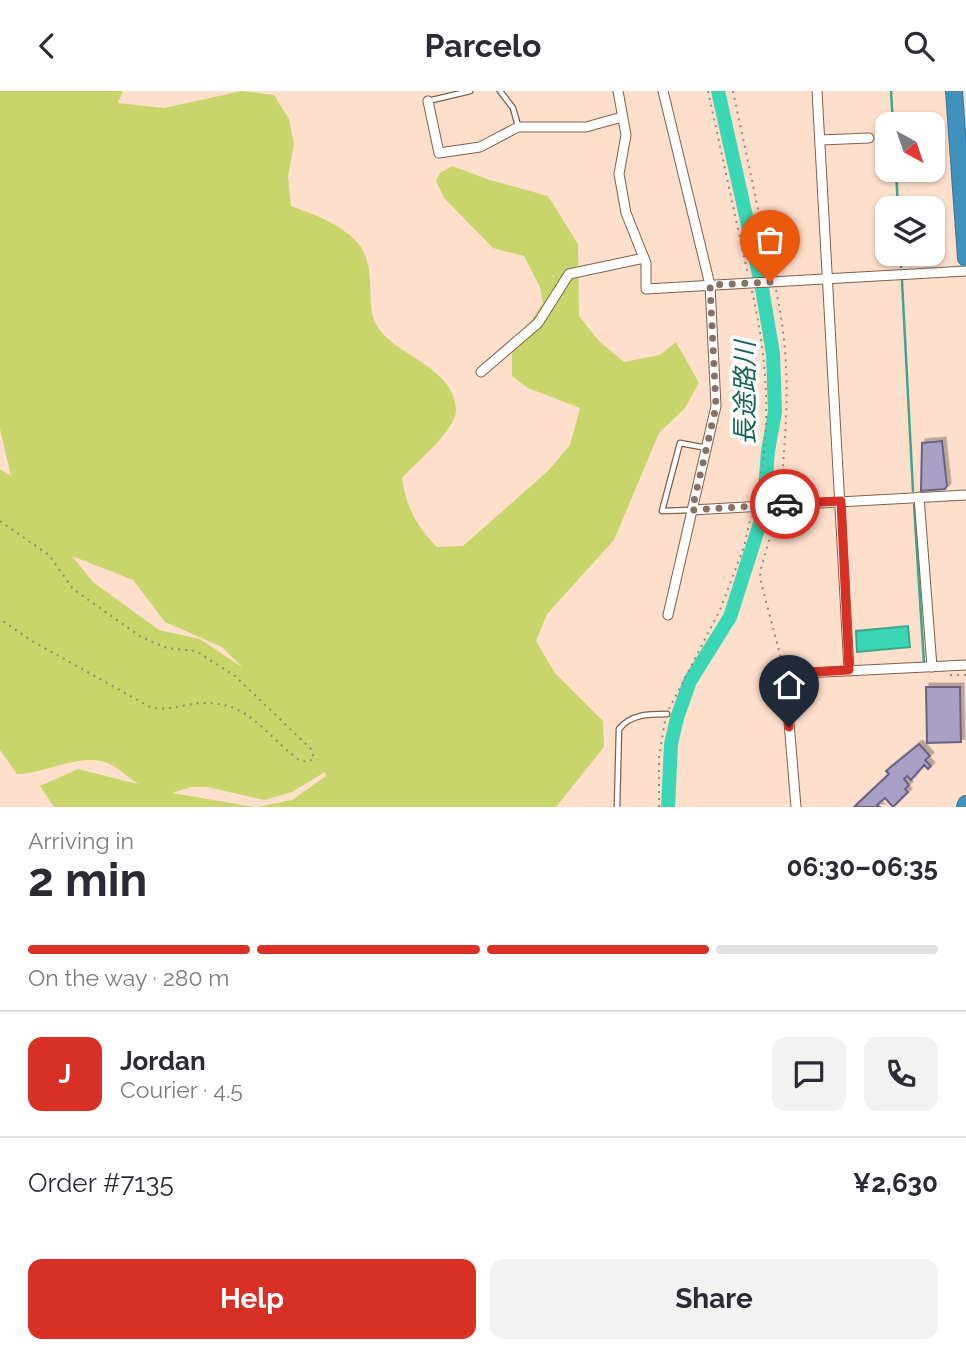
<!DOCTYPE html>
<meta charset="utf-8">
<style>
:root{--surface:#fff;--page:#f2f2f3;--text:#2b2b33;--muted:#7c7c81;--line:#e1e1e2;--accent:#d93025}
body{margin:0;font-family:Raleway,"Noto Sans JP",sans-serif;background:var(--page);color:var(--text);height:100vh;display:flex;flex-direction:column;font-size:26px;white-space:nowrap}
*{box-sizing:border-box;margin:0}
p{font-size:23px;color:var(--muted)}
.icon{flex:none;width:38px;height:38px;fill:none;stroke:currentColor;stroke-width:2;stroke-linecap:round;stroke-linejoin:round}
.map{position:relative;height:716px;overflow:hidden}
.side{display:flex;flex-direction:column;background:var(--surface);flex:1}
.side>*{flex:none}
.needle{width:46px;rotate:140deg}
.controls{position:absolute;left:875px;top:21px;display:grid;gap:14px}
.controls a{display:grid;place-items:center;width:70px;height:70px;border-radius:14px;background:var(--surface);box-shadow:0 2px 5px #0004;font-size:35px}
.pin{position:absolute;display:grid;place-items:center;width:60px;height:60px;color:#fff;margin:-72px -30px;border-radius:50% 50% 50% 0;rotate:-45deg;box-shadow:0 0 7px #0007}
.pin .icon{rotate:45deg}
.courier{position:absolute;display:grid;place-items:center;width:70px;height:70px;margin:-35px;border:5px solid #d93025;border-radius:50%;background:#fff;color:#222;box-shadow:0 2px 9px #0007}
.summary em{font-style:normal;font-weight:700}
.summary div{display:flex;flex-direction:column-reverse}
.summary{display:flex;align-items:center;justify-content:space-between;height:119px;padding:0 28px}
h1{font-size:46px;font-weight:700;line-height:52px}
.bar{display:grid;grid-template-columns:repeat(4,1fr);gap:10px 7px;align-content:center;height:84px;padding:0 28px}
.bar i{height:9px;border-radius:5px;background:var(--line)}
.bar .current{background:var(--accent)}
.bar p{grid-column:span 4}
.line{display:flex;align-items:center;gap:18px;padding:0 28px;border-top:2px solid var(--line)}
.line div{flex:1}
.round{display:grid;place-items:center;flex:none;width:74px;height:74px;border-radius:14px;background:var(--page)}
.primary-button{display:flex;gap:14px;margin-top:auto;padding:14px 28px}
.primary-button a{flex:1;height:80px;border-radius:14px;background:var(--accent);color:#fff;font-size:28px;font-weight:700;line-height:80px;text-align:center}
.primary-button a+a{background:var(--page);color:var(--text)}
header{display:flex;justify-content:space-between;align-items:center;height:91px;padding:0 28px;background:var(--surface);font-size:32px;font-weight:700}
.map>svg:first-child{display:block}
.green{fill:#c8d56a;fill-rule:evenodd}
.water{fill:#3bd6b6;stroke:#3ea68d;stroke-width:2}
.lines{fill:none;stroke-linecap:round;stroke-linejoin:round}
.stream{stroke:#3ea68d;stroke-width:2.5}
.river{stroke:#3bd6b6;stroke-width:14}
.building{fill:#a8a0c5;stroke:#696183;stroke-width:2;filter:url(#shadow)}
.lane-casing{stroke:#80604a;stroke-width:7}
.street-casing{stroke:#80604a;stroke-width:11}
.highway-casing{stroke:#41728b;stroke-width:18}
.path{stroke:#9c8678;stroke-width:2;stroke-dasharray:2 5;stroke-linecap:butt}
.lane{stroke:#fff;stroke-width:4.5}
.street{stroke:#fff;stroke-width:9}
.highway{stroke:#3f92be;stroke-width:16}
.done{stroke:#867165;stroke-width:7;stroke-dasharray:0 12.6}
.route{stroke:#d93025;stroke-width:9}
.labels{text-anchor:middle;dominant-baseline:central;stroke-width:7;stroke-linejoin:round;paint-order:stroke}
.water-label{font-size:26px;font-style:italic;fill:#156655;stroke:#fff}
</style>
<header><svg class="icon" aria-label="back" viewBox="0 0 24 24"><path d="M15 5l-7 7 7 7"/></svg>Parcelo<svg class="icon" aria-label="search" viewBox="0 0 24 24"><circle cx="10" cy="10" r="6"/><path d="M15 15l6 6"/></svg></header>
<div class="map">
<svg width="966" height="716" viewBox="0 0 966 716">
<defs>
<filter id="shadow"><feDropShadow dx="3.5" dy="-3.5" stdDeviation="0" flood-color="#0004"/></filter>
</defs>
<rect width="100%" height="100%" fill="#fedfcc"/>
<!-- green -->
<path class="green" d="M0 0H123L118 12 164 17 242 0 274 4 289 28 294 53 288 85 291 115C315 124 339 132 357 151 380 178 362 215 379 238 401 267 452 276 456 317 458 338 417 370 402 387 406 417 417 435 437 456L463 455 549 379 570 354 580 317 528 297 512 285V257L543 212 540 196 524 165 493 157 444 107 436 90 440 82 452 75 490 89 548 105 578 153 579 225 598 249 624 271 660 264 676 251 699 292 685 317 659 342 614 449 547 523 536 550 555 582 603 630 604 656 556 716H257L292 709 326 685 325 681 292 701 264 709 208 696H191L172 702 254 716H54L40 695 78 678 138 693C129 687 120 678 110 673 81 660 46 683 17 683L0 659V378L11 385 0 338ZM72 465 133 489 165 531 222 556 243 577 200 548 159 539 93 491Z"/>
<!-- water -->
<path class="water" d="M908 535 910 556 857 561 856 540Z"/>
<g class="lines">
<!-- stream -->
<g class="stream">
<path d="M891 0 893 33"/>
<path d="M896 79 898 117"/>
<path d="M901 163V176"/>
<path d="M902 190 913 400"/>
<path d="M914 414 924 572"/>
</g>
<!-- river -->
<path class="river" d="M668 716 671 653 677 627 690 590 730 526 763 423 768 360 775 321 773 263 762 197 718 0"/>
</g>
<!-- building -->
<g class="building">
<path d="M942 350 947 395 945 398 921 400 922 352Z"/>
<path d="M926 596H960L961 651 927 652Z"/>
<path d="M919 653 930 665 925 669 931 675 928 678 924 674 911 689 907 685 904 688 909 694 905 698 908 701 893 716 885 707 877 714 880 716H854L889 683 886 680Z"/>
</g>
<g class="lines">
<!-- lane casing -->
<g class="lane-casing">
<g id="lane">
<path d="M500 0 513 17 518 35"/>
<path d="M428 10 470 0"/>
<path d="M691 419 662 420 680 352 707 357"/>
<path d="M617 716 619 638C631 623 649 623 667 623"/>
</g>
</g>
<!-- street casing -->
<g class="street-casing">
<g id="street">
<path d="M618 0 626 44 619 83 626 122 646 172V198L966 180"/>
<path d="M663 0 710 194 716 315 668 524"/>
<path d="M817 0 849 579"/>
<path d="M428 10 439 62 480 56 518 36H586L622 26"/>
<path d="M820 49 869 47"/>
<path d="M481 281 538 232 569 183 644 167"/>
<path d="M919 406 932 576"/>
<path d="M692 419 966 404"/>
<path d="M796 716 785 583 966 574"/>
</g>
</g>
<!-- highway casing -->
<g class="highway-casing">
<g id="highway">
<path d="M954 0 966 167"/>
<path d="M965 716 966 713"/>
</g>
</g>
<!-- path -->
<g class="path">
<path d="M708 0 748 184"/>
<path d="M733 0 772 184"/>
<path d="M776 199C792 274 787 331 780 406"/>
<path d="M752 200C767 266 773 339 756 406"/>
<path d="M777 422 760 481 761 491 783 575"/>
<path d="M0 430 49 464 73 498 141 546 167 557 196 560 235 585 311 658 314 667 308 671 299 669C265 644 250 611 204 612 185 612 169 621 150 616L32 550 0 528"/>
<path d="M950 584H966"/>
<path d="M669 618 720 519 744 456 751 425"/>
<path d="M659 716V666L665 630"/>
</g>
<!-- lane -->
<use href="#lane" class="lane"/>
<!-- street -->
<use href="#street" class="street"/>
<!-- highway -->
<use href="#highway" class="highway"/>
</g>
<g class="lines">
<!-- done -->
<path class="done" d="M770 191 710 194 716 316 692 419 785 413"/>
<!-- route -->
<path class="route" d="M785 413 841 410 849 579 785 583 789 636"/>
</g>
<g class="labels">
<!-- water labels -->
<g class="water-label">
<text transform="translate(745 302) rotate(-90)">長途路川</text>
</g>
</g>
</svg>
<div class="controls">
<a><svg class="needle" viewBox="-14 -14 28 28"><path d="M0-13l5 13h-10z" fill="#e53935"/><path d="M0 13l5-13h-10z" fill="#7c7c81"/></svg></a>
<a><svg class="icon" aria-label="layers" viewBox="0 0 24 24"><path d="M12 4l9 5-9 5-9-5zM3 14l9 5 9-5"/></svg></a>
</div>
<div class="pin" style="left:770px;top:191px;background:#ea580c"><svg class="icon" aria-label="bag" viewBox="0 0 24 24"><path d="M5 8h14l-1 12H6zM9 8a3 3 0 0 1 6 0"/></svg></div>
<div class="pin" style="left:789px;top:636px;background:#1f2937"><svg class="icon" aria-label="home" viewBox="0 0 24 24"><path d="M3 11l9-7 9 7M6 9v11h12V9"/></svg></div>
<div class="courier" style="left:785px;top:413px"><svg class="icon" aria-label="car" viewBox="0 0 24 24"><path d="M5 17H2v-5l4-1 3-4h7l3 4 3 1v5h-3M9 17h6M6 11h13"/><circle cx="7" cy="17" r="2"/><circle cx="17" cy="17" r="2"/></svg></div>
</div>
<section class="side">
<div class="summary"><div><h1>2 min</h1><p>Arriving in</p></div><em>06:30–06:35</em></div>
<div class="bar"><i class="current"></i><i class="current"></i><i class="current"></i><i></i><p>On the way · 280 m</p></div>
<div class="line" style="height:126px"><b class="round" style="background:var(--accent);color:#fff">J</b><div><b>Jordan</b><p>Courier · 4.5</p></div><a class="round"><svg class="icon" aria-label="chat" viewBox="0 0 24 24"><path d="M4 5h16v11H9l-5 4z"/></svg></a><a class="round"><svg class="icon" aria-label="phone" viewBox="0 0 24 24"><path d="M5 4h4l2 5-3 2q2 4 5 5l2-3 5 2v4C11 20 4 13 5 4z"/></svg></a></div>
<div class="line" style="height:91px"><div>Order #7135</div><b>¥2,630</b></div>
<div class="primary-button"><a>Help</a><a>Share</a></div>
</section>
